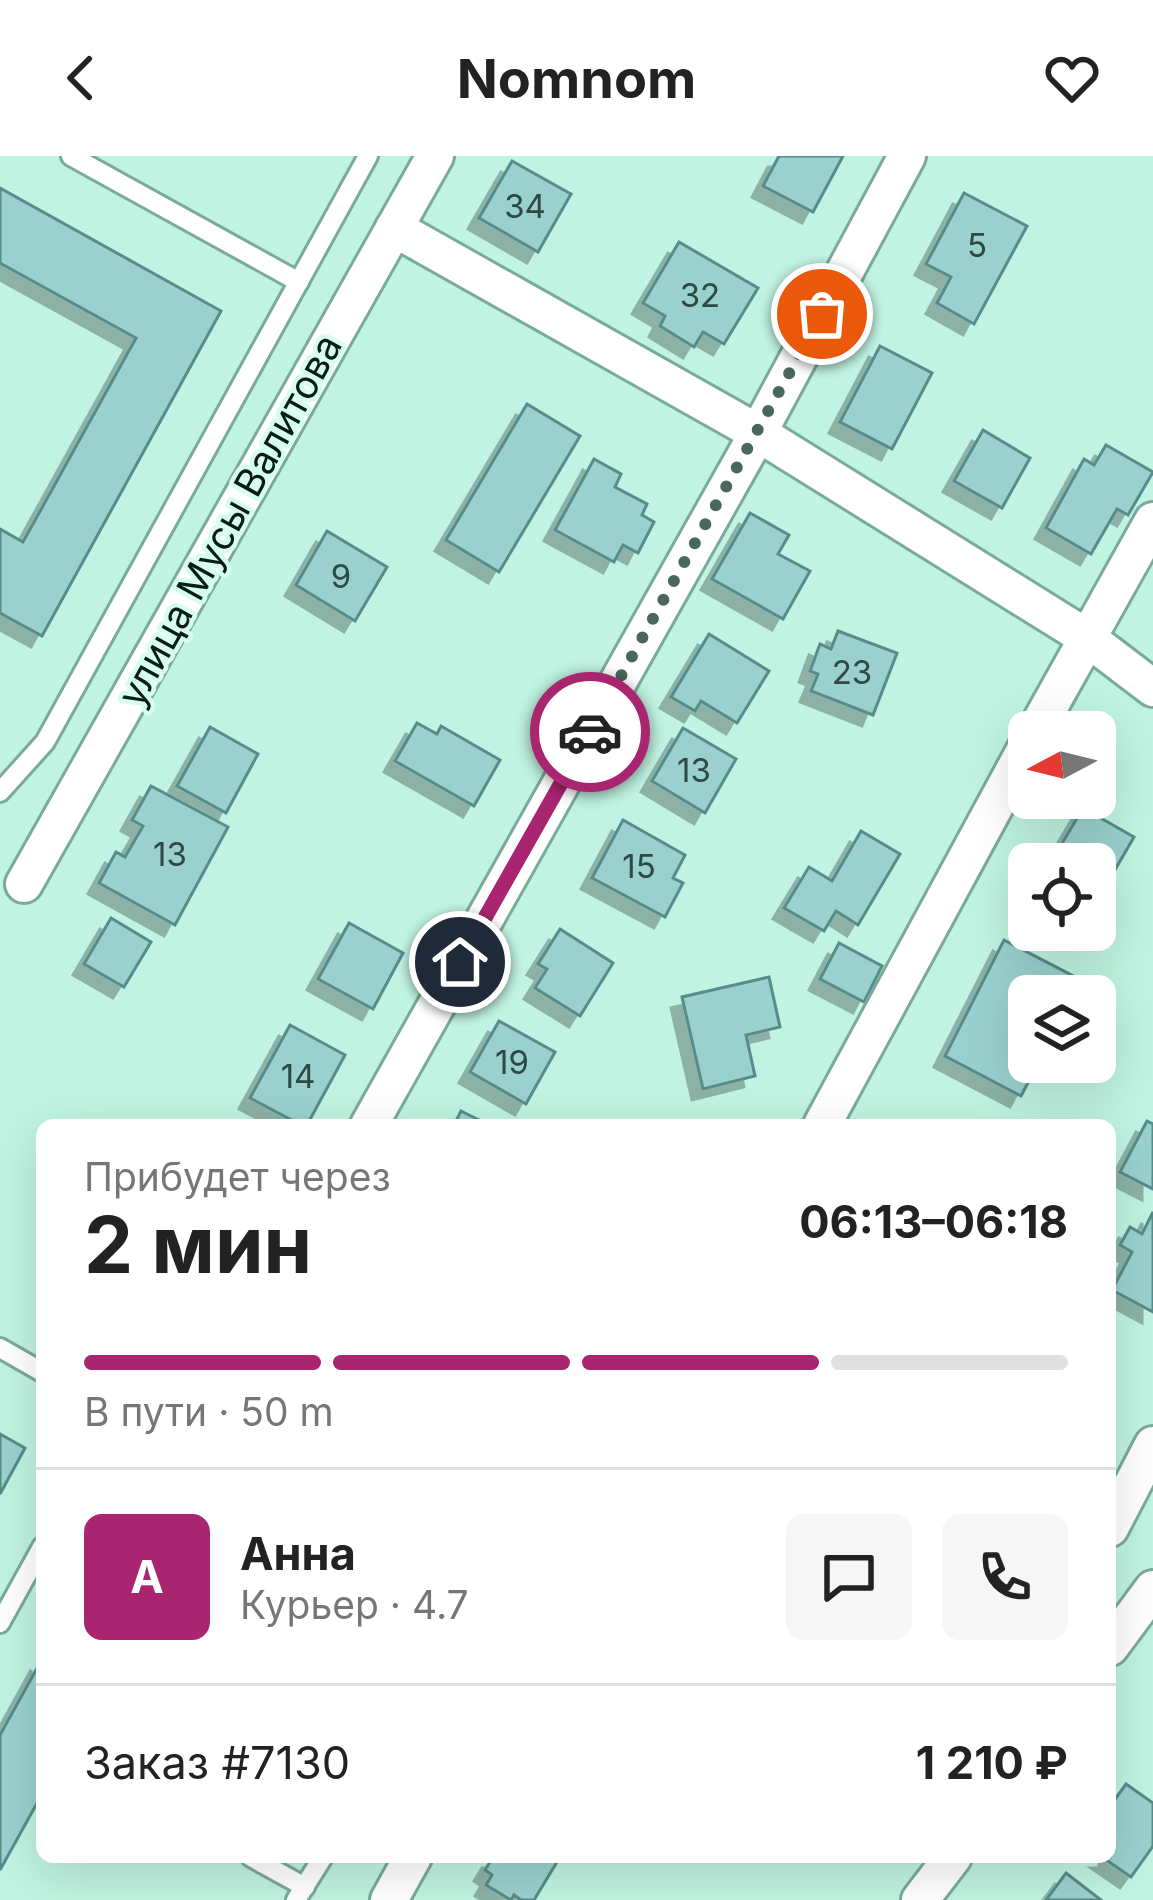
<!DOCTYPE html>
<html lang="ru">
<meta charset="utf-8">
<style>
:root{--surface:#fff;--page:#f6f6f6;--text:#222;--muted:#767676;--line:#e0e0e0;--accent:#a92570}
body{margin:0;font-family:Inter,sans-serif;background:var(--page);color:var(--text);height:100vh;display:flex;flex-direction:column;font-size:45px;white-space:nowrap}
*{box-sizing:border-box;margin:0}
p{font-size:39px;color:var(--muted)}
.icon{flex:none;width:66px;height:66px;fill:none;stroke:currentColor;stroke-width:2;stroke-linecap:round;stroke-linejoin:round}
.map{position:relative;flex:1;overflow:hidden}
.panel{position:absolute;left:36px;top:963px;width:1080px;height:744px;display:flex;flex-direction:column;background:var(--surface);border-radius:18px;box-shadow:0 12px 48px #0002}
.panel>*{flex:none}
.needle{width:78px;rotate:263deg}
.buttons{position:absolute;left:1008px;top:555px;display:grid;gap:24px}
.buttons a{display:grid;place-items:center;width:108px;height:108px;border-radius:18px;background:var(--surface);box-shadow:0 12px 48px #0002;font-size:60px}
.pin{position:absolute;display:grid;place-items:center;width:102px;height:102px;color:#fff;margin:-51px;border:6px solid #fff;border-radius:50%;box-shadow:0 3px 12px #0007}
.courier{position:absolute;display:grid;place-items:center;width:120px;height:120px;margin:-60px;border:9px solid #a92570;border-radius:50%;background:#fff;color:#222;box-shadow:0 3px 15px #0007}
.overview em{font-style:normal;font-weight:700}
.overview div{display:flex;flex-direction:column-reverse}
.overview{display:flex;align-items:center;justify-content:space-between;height:204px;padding:0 48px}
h1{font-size:78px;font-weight:700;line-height:90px}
.bar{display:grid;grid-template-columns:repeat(4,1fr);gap:18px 12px;align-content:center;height:144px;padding:0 48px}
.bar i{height:15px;border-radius:9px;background:var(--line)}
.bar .active{background:var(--accent)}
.bar p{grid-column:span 4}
.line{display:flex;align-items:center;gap:30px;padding:0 48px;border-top:3px solid var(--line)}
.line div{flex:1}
.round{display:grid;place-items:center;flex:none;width:126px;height:126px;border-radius:18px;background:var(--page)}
header{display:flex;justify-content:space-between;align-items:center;height:156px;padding:0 48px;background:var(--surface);font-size:54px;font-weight:700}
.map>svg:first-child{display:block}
.building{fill:#9ad1ce;stroke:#568c89;stroke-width:3;filter:url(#shadow)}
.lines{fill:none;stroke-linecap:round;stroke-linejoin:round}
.service-casing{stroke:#7aab9a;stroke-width:24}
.minor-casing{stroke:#7aab9a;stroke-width:42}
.service{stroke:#fff;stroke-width:18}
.minor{stroke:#fff;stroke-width:36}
.done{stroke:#49675d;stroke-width:12;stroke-dasharray:0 21.6}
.route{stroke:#a92570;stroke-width:15}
.labels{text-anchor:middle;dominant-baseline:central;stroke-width:9;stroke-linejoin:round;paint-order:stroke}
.number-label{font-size:33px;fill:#2d4944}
.street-label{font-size:39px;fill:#091c16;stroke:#d6feef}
</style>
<header><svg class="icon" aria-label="back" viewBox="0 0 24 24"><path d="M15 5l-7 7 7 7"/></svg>Nomnom<svg class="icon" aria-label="heart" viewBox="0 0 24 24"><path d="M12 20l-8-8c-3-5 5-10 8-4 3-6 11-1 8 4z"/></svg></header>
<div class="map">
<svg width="1153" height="1744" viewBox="0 0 1153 1744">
<defs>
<filter id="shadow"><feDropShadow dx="-11" dy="11" stdDeviation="0" flood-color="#0004"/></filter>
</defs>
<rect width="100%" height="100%" fill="#c0f3e1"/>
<!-- building -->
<g class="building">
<path d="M779 0H843L813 56 763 30Z"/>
<path d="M512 5 571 38 538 96 479 62Z"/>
<path d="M0 32 221 155 42 480 0 457V373L23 386 136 182 0 107Z"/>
<path d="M964 37 1027 70 974 168 937 147 951 121 926 108Z"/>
<path d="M679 86 758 132 724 188 703 176 694 191 660 170 665 160 643 147Z"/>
<path d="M880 190 932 217 892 293 840 266Z"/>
<path d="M527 248 580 280 499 416 446 384Z"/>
<path d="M983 274 1030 302 1002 352 954 325Z"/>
<path d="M1106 289 1153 316 1128 359 1117 353 1091 398 1046 372 1084 303 1094 309Z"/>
<path d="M594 303 621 318 615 331 647 348 642 359 654 366 638 397 623 389 614 406 555 374Z"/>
<path d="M750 357 789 379 778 398 810 415 783 463 712 423Z"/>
<path d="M327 375 387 411 355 465 296 429Z"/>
<path d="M838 475 897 497 873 559 811 535 818 518 810 515 820 488 831 493Z"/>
<path d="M709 478 769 515 737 567 701 545 695 555 671 541Z"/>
<path d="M417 567 437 578 441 570 500 604 474 650 395 605Z"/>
<path d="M210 571 258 598 226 657 177 630Z"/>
<path d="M683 572 736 603 705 657 652 625Z"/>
<path d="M151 630 228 671 175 769 99 727 116 696 125 701 143 670 132 664Z"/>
<path d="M1083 652 1134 681 1105 731 1095 726V708H1065L1054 701Z"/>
<path d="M623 664 685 699 673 722 683 727 665 761 592 722Z"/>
<path d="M861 675 900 698 858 769 836 755 824 775 784 752 809 711 832 725Z"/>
<path d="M111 762 151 786 124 831 84 808Z"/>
<path d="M349 767 403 797 373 853 318 823Z"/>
<path d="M560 773 613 807 580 860 535 832 547 813 538 808Z"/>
<path d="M1004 784 1081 824 1073 840H1029V906H1039L1021 940 945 900Z"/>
<path d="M839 787 882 810 864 846 820 823Z"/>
<path d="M769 821 780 871 746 879 755 920 703 933 682 841Z"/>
<path d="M499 865 555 896 526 948 470 916Z"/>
<path d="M290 869 345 899 307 969H301L250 942Z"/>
<path d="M461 955 489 969H454Z"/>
<path d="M1147 965 1153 968V1033L1120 1016Z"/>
<path d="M1153 1056V1156L1112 1134 1132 1096 1120 1089 1130 1071 1142 1078Z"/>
<path d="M0 1278 25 1292 0 1338Z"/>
<path d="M42 1503V1638L0 1714V1579Z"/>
<path d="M1126 1628 1153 1647V1690L1131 1721 1102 1701H1110V1650Z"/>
<path d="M493 1701H560L534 1744H521L514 1739 511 1744 486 1729 492 1719 485 1714Z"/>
<path d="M1066 1717 1101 1744H1046Z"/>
</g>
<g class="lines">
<!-- service casing -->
<g class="service-casing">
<g id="service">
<path d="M71 0 299 126"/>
<path d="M0 636 45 586 368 0"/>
<path d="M0 1192 42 1216"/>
<path d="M0 1467 42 1391"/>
<path d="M251 1701 305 1731"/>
<path d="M296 1744 323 1701"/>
</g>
</g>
<!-- minor casing -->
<g class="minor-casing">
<g id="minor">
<path d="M394 72 758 277 1086 481 1153 532"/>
<path d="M1035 576 1153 365"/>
<path d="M24 728 435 0"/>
<path d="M369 969 758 277 907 0"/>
<path d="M822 969 1029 587"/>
<path d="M1110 1372 1153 1289"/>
<path d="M1110 1491 1153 1433"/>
<path d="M389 1744 413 1701"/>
<path d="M920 1744 953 1701"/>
</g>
</g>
<!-- service -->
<use href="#service" class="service"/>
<!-- minor -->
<use href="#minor" class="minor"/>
</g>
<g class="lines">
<!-- done -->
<path class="done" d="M590 576 822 158"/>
<!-- route -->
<path class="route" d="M460 806 590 576"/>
</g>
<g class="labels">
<!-- number labels -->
<g class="number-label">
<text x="525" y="50">34</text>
<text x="977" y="89">5</text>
<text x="700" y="139">32</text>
<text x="341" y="420">9</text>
<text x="852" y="516">23</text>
<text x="694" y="614">13</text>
<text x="170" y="698">13</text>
<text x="639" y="710">15</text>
<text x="512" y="906">19</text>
<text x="298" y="920">14</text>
</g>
<!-- street labels -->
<g class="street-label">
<text transform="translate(229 364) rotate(-61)">улица Мусы Валитова</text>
</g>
</g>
</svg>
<div class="buttons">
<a><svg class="needle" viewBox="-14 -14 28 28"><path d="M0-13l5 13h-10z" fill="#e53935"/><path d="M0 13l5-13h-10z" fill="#767676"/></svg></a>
<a><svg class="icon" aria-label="locate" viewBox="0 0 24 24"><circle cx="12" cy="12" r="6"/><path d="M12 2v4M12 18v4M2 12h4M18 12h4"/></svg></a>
<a><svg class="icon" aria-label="layers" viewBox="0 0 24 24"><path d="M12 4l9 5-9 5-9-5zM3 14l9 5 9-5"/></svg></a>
</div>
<div class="pin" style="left:822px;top:158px;background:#ea580c"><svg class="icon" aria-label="bag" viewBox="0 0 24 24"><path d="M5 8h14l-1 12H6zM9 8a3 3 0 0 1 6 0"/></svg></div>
<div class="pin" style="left:460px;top:806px;background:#1f2937"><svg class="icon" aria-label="home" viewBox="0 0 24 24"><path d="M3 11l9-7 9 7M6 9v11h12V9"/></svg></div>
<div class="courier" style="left:590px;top:576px"><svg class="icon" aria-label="car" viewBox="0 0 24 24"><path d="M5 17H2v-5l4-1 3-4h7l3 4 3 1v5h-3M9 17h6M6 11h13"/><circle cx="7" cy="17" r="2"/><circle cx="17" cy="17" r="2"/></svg></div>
<section class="panel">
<div class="overview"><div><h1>2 мин</h1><p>Прибудет через</p></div><em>06:13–06:18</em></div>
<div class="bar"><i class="active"></i><i class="active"></i><i class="active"></i><i></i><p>В пути · 50 m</p></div>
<div class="line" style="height:216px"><b class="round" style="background:var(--accent);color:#fff">А</b><div><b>Анна</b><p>Курьер · 4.7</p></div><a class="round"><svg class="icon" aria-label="chat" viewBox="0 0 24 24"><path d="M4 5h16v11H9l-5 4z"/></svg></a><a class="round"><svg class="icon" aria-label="phone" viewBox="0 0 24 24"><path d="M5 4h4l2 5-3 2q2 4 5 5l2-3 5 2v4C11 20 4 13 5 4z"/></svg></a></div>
<div class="line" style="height:156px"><div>Заказ #7130</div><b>1 210 ₽</b></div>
</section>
</div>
